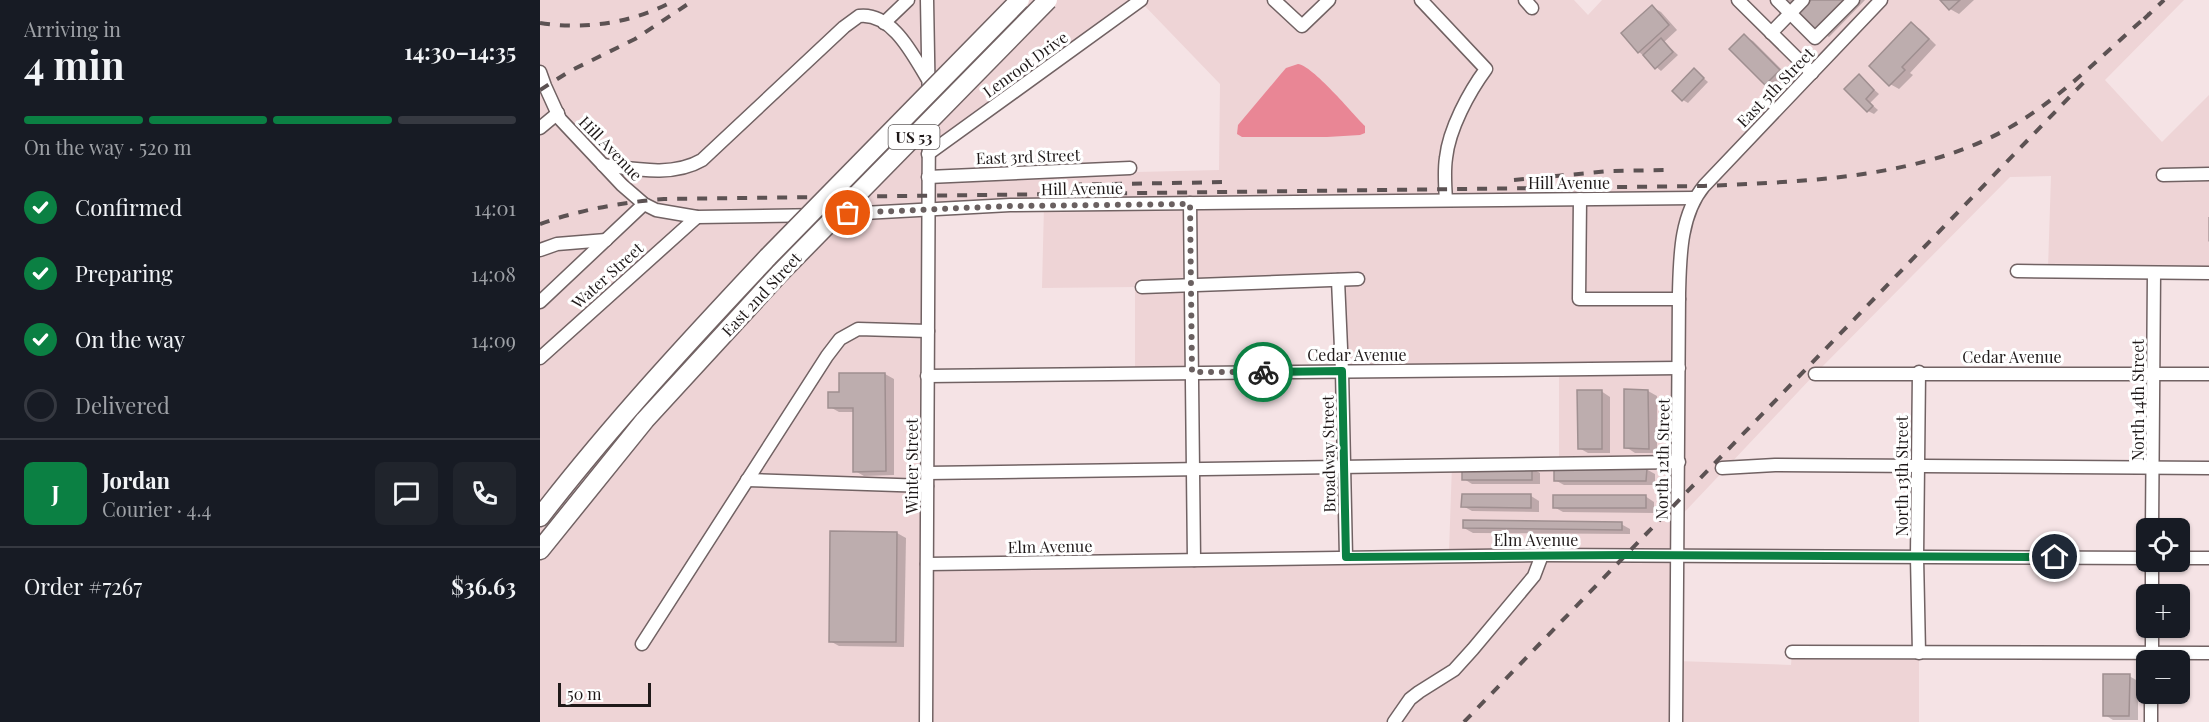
<!DOCTYPE html>
<meta charset="utf-8">
<style>
:root{--surface:#171b24;--page:#20242c;--text:#f1f3f6;--muted:#9ea1a6;--line:#363941;--accent:#0b8043}
body{margin:0;font-family:"Playfair Display",serif;background:var(--page);color:var(--text);height:100vh;display:flex;flex-direction:column;font-size:22px;white-space:nowrap}
*{box-sizing:border-box;margin:0}
p{font-size:20px;color:var(--muted)}
.icon{flex:none;width:33px;height:33px;fill:none;stroke:currentColor;stroke-width:2;stroke-linecap:round;stroke-linejoin:round}
.map{position:relative;flex:1;overflow:hidden}
.details{display:flex;flex-direction:column;background:var(--surface);width:540px}
.details>*{flex:none}
.tools{position:absolute;left:1596px;top:518px;display:grid;gap:12px}
.tools a{display:grid;place-items:center;width:54px;height:54px;border-radius:9px;background:var(--surface);box-shadow:0 2px 4px #0004;font-size:30px}
.scale{position:absolute;left:18px;bottom:15px;width:93px;box-sizing:border-box;padding-left:6px;border:3px solid #1f1919;border-top:0;font-size:16px;line-height:21px;white-space:nowrap;color:#1f1919;-webkit-text-stroke:4px #fff;paint-order:stroke}
.pin{position:absolute;display:grid;place-items:center;width:51px;height:51px;color:#fff;margin:-26px;border:3px solid #fff;border-radius:50%;box-shadow:0 2px 6px #0007}
.courier{position:absolute;display:grid;place-items:center;width:60px;height:60px;margin:-30px;border:4px solid #0b8043;border-radius:50%;background:#fff;color:#222;box-shadow:0 2px 8px #0007}
.head em{font-style:normal;font-weight:700}
.head div{display:flex;flex-direction:column-reverse}
.head{display:flex;align-items:center;justify-content:space-between;height:102px;padding:0 24px}
h1{font-size:39px;font-weight:700;line-height:45px}
.bar{display:grid;grid-template-columns:repeat(4,1fr);gap:9px 6px;align-content:center;height:72px;padding:0 24px}
.bar i{height:8px;border-radius:4px;background:var(--line)}
.bar .active{background:var(--accent)}
.bar p{grid-column:span 4}
.line{display:flex;align-items:center;gap:15px;padding:0 24px;border-top:2px solid var(--line)}
.line div{flex:1}
.round{display:grid;place-items:center;flex:none;width:63px;height:63px;border-radius:9px;background:var(--page)}
ol{padding:0 24px;list-style:none}
li{display:flex;align-items:center;gap:18px;height:66px}
li p{margin-inline-start:auto}
li .icon{padding:6px;border-radius:50%;background:var(--accent);color:#fff;stroke-width:4}
li:last-child{color:var(--muted)}
li i{width:33px;height:33px;border:3px solid var(--line);border-radius:50%}
main{display:flex;flex:1;min-height:0}
.map>svg:first-child{display:block}
.built{fill:#eed4d6;fill-rule:evenodd}
.water{fill:#e98695}
.shadow{fill:#0003}
.building{fill:#bdadae;stroke:#9f8f90;stroke-width:1.5}
.lines{fill:none;stroke-linecap:round;stroke-linejoin:round}
.minor-casing{stroke:#716263;stroke-width:15}
.highway-casing{stroke:#716263;stroke-width:21}
.minor{stroke:#fff;stroke-width:12}
.highway{stroke:#fff;stroke-width:18}
.rail{stroke:#5c5253;stroke-width:4;stroke-dasharray:10 10;stroke-linecap:butt}
.highway-bridge-casing{stroke:#716263;stroke-width:21;stroke-linecap:butt}
.highway-bridge{stroke:#fff;stroke-width:18}
.done{stroke:#6a6060;stroke-width:6;stroke-dasharray:0 10.8}
.route{stroke:#0b8043;stroke-width:8}
.labels{text-anchor:middle;dominant-baseline:central;stroke-width:6;stroke-linejoin:round;paint-order:stroke}
.shield{fill:#fff;stroke:#625e5e;stroke-width:1.5}
.shield-label{font-size:15px;font-weight:bold;fill:#1f1919}
.street-label{font-size:16px;fill:#1f1919;stroke:#fff}
</style>
<main>
<section class="details">
<div class="head"><div><h1>4 min</h1><p>Arriving in</p></div><em>14:30–14:35</em></div>
<div class="bar"><i class="active"></i><i class="active"></i><i class="active"></i><i></i><p>On the way · 520 m</p></div>
<ol>
<li><svg class="icon" aria-label="check" viewBox="0 0 24 24"><path d="M5 12l5 5 9-10"/></svg>Confirmed<p>14:01</p></li>
<li><svg class="icon" aria-label="check" viewBox="0 0 24 24"><path d="M5 12l5 5 9-10"/></svg>Preparing<p>14:08</p></li>
<li><svg class="icon" aria-label="check" viewBox="0 0 24 24"><path d="M5 12l5 5 9-10"/></svg>On the way<p>14:09</p></li>
<li><i></i>Delivered</li>
</ol>
<div class="line" style="height:108px"><b class="round" style="background:var(--accent);color:#fff">J</b><div><b>Jordan</b><p>Courier · 4.4</p></div><a class="round"><svg class="icon" aria-label="chat" viewBox="0 0 24 24"><path d="M4 5h16v11H9l-5 4z"/></svg></a><a class="round"><svg class="icon" aria-label="phone" viewBox="0 0 24 24"><path d="M5 4h4l2 5-3 2q2 4 5 5l2-3 5 2v4C11 20 4 13 5 4z"/></svg></a></div>
<div class="line" style="height:78px"><div>Order #7267</div><b>$36.63</b></div>
</section>
<div class="map">
<svg width="1669" height="722" viewBox="0 0 1669 722">
<rect width="100%" height="100%" fill="#f5e3e5"/>
<!-- built -->
<path class="built" d="M0 0H1034L1048 15 1062 0H1644L1565 80 1622 142 1669 95V269L1508 268 1511 176 1470 177 1275 374 1138 519 1137 661 1251 665 1252 652 1379 653V722H0ZM600 1 680 84 679 170 388 177V154ZM504 205 502 288 595 287V370L652 372 651 285 798 280 802 371H1019V462L912 465 909 551 387 564 389 209Z"/>
<!-- water -->
<path class="water" d="M758 64C772 65 813 114 825 126V133L820 135 787 137H702L697 134 698 125 740 75 746 68Z"/>
<!-- shadow -->
<g class="shadow">
<path d="M1247 0H1325L1289 37 1277 30 1263 11Z"/>
<path d="M1402 0H1434L1419 14 1410 9Z"/>
<path d="M1112 7 1121 12 1137 30 1124 42 1138 55 1121 71 1099 52Z"/>
<path d="M1371 24 1380 29 1396 45 1370 73 1373 75 1359 89 1350 84Z"/>
<path d="M1204 36 1213 41 1248 76 1235 89 1226 84Z"/>
<path d="M1154 70 1168 82 1148 103 1143 100Z"/>
<path d="M1319 76 1339 94 1330 103 1338 110 1334 114 1328 111Z"/>
<path d="M1668 217H1669V242L1668 241Z"/>
<path d="M345 374 354 379V475L324 476 315 471V412H299L290 407 300 393Z"/>
<path d="M1061 391 1070 397V453H1048L1039 448Z"/>
<path d="M1108 391 1117 396V453H1095L1086 447Z"/>
<path d="M991 468 1000 473V484H932L924 479Z"/>
<path d="M1106 469 1115 474V485H1024L1015 480Z"/>
<path d="M991 496 999 501V512L932 511 923 506Z"/>
<path d="M1105 496 1114 502V513L1023 512 1014 507Z"/>
<path d="M1081 524 1090 529V534L933 533 924 528Z"/>
<path d="M357 533 366 538 364 647 299 646 290 641Z"/>
<path d="M1589 676 1598 681V720H1573L1565 715Z"/>
</g>
<!-- building -->
<g class="building">
<path d="M1271 0H1307L1276 31 1258 13Z"/>
<path d="M1400 0H1420L1409 10Z"/>
<path d="M1112 5 1129 25 1098 53 1081 33Z"/>
<path d="M1371 22 1389 39 1362 67 1365 70 1349 86 1329 66Z"/>
<path d="M1204 34 1240 70 1225 85 1189 49Z"/>
<path d="M1121 38 1133 52 1115 69 1103 55Z"/>
<path d="M1154 68 1164 78 1142 101 1132 91Z"/>
<path d="M1319 74 1334 90 1326 99 1333 106 1327 112 1304 89Z"/>
<path d="M299 373H345L346 471 313 472V408H288V392H299Z"/>
<path d="M1084 389 1108 390 1109 449 1084 448Z"/>
<path d="M1037 390H1062V449H1038Z"/>
<path d="M922 466 992 467V480H922Z"/>
<path d="M1014 467 1107 468 1106 481H1014Z"/>
<path d="M922 494H991V508L921 507Z"/>
<rect x="1013" y="495" width="93" height="13"/>
<path d="M923 520 1082 522V530L923 528Z"/>
<path d="M290 531 357 532 356 642H289Z"/>
<path d="M1563 674H1590L1589 716H1563Z"/>
</g>
<g class="lines">
<!-- minor casing -->
<g class="minor-casing">
<g id="minor">
<path d="M734 0 762 26 789 0"/>
<path d="M881 0 946 69C929 92 909 129 906 158 904 171 905 186 906 200"/>
<path d="M985 0 992 8"/>
<path d="M1198 0 1272 73"/>
<path d="M1237 0 1275 38 1313 0"/>
<path d="M344 23 368 0"/>
<path d="M1231 33 1263 0"/>
<path d="M0 72 5 86 20 119 82 185 104 204 116 210 157 217 287 215 470 205 1154 198"/>
<path d="M0 128 18 113"/>
<path d="M388 154 601 0"/>
<path d="M63 165C95 169 133 177 162 160L304 27 319 16C352 12 373 55 387 78"/>
<path d="M1623 175 1669 174"/>
<path d="M388 177 590 168"/>
<path d="M1040 199 1039 299H1139"/>
<path d="M650 203 654 560"/>
<path d="M0 250 17 244 66 240"/>
<path d="M1477 271 1669 273"/>
<path d="M798 280 802 371 806 557"/>
<path d="M602 287 818 279"/>
<path d="M0 302 104 204"/>
<path d="M0 358 157 217"/>
<path d="M1379 372 1377 557 1379 653"/>
<path d="M1275 374H1669"/>
<path d="M387 376 1139 368"/>
<path d="M1182 468 1235 465 1669 468"/>
<path d="M387 473 1139 462"/>
<path d="M207 480 387 486"/>
<path d="M1612 528 1614 273"/>
<path d="M1640 558H1669"/>
<path d="M387 564 1002 555 1606 558"/>
<path d="M1612 594V561"/>
<path d="M102 644 287 356 300 339 318 329 388 331"/>
<path d="M1252 652 1669 653"/>
<path d="M1612 660V627"/>
<path d="M386 722 389 110 387 0"/>
<path d="M854 722 870 699 879 692 914 670 933 649 994 576 1002 555"/>
<path d="M1136 722 1139 293C1140 257 1140 215 1164 186L1341 0"/>
<path d="M1611 722V693"/>
</g>
</g>
<!-- highway casing -->
<g class="highway-casing">
<g id="highway">
<path d="M0 517C71 425 149 341 228 257"/>
<path d="M0 550 105 420 240 273"/>
</g>
</g>
<!-- minor -->
<use href="#minor" class="minor"/>
<!-- highway -->
<use href="#highway" class="highway"/>
<!-- rail -->
<g class="rail">
<path d="M1604 19 1624 0"/>
<path d="M0 23C46 30 94 23 135 0"/>
<path d="M0 90 30 71 95 39 154 0"/>
<path d="M974 180 1070 171 1125 170"/>
<path d="M512 185 689 182"/>
<path d="M0 224C39 210 83 202 124 199L1164 186C1269 181 1387 179 1479 122 1526 93 1567 51 1609 14"/>
<path d="M924 722 1546 80"/>
</g>
<!-- highway-bridge casing -->
<g class="highway-bridge-casing">
<g id="highway-bridge">
<path d="M228 257 480 0"/>
<path d="M240 273 508 0"/>
</g>
</g>
<!-- highway-bridge -->
<use href="#highway-bridge" class="highway-bridge"/>
</g>
<g class="lines">
<!-- done -->
<path class="done" d="M308 213 470 206 650 204 652 372H723"/>
<!-- route -->
<path class="route" d="M723 372 802 371 806 557 1086 555 1515 557"/>
</g>
<g class="labels">
<!-- shield labels -->
<rect class="shield" x="348.5" y="125" width="51" height="24" rx="4.5"/>
<g class="shield-label">
<text x="374" y="137">US 53</text>
</g>
<!-- street labels -->
<g class="street-label">
<text transform="translate(485 64) rotate(-36)">Lenroot Drive</text>
<text transform="translate(1235 87) rotate(-46)">East 5th Street</text>
<text transform="translate(71 148) rotate(46)">Hill Avenue</text>
<text transform="translate(488 156) rotate(-2)">East 3rd Street</text>
<text x="1029" y="182">Hill Avenue</text>
<text transform="translate(542 188) rotate(-1)">Hill Avenue</text>
<text transform="translate(67 275) rotate(-42)">Water Street</text>
<text transform="translate(221 294) rotate(-47)">East 2nd Street</text>
<text x="817" y="354">Cedar Avenue</text>
<text x="1472" y="356">Cedar Avenue</text>
<text transform="translate(1597 400) rotate(-90)">North 14th Street</text>
<text transform="translate(788 454) rotate(-91)">Broadway Street</text>
<text transform="translate(1122 459) rotate(-89)">North 12th Street</text>
<text transform="translate(371 466) rotate(-90)">Winter Street</text>
<text transform="translate(1361 476) rotate(-90)">North 13th Street</text>
<text x="996" y="539">Elm Avenue</text>
<text transform="translate(510 546) rotate(-1)">Elm Avenue</text>
</g>
</g>
</svg>
<div class="tools">
<a><svg class="icon" aria-label="locate" viewBox="0 0 24 24"><circle cx="12" cy="12" r="6"/><path d="M12 2v4M12 18v4M2 12h4M18 12h4"/></svg></a>
<a>+</a>
<a>−</a>
</div>
<div class="scale">50 m</div>
<div class="pin" style="left:308px;top:213px;background:#ea580c"><svg class="icon" aria-label="bag" viewBox="0 0 24 24"><path d="M5 8h14l-1 12H6zM9 8a3 3 0 0 1 6 0"/></svg></div>
<div class="pin" style="left:1515px;top:557px;background:#1f2937"><svg class="icon" aria-label="home" viewBox="0 0 24 24"><path d="M3 11l9-7 9 7M6 9v11h12V9"/></svg></div>
<div class="courier" style="left:723px;top:372px"><svg class="icon" aria-label="bike" viewBox="0 0 24 24"><circle cx="6" cy="16" r="4"/><circle cx="18" cy="16" r="4"/><path d="M6 16l4-8h5l3 8M10 8l3 8H6M13 5h3"/></svg></div>
</div>
</main>
